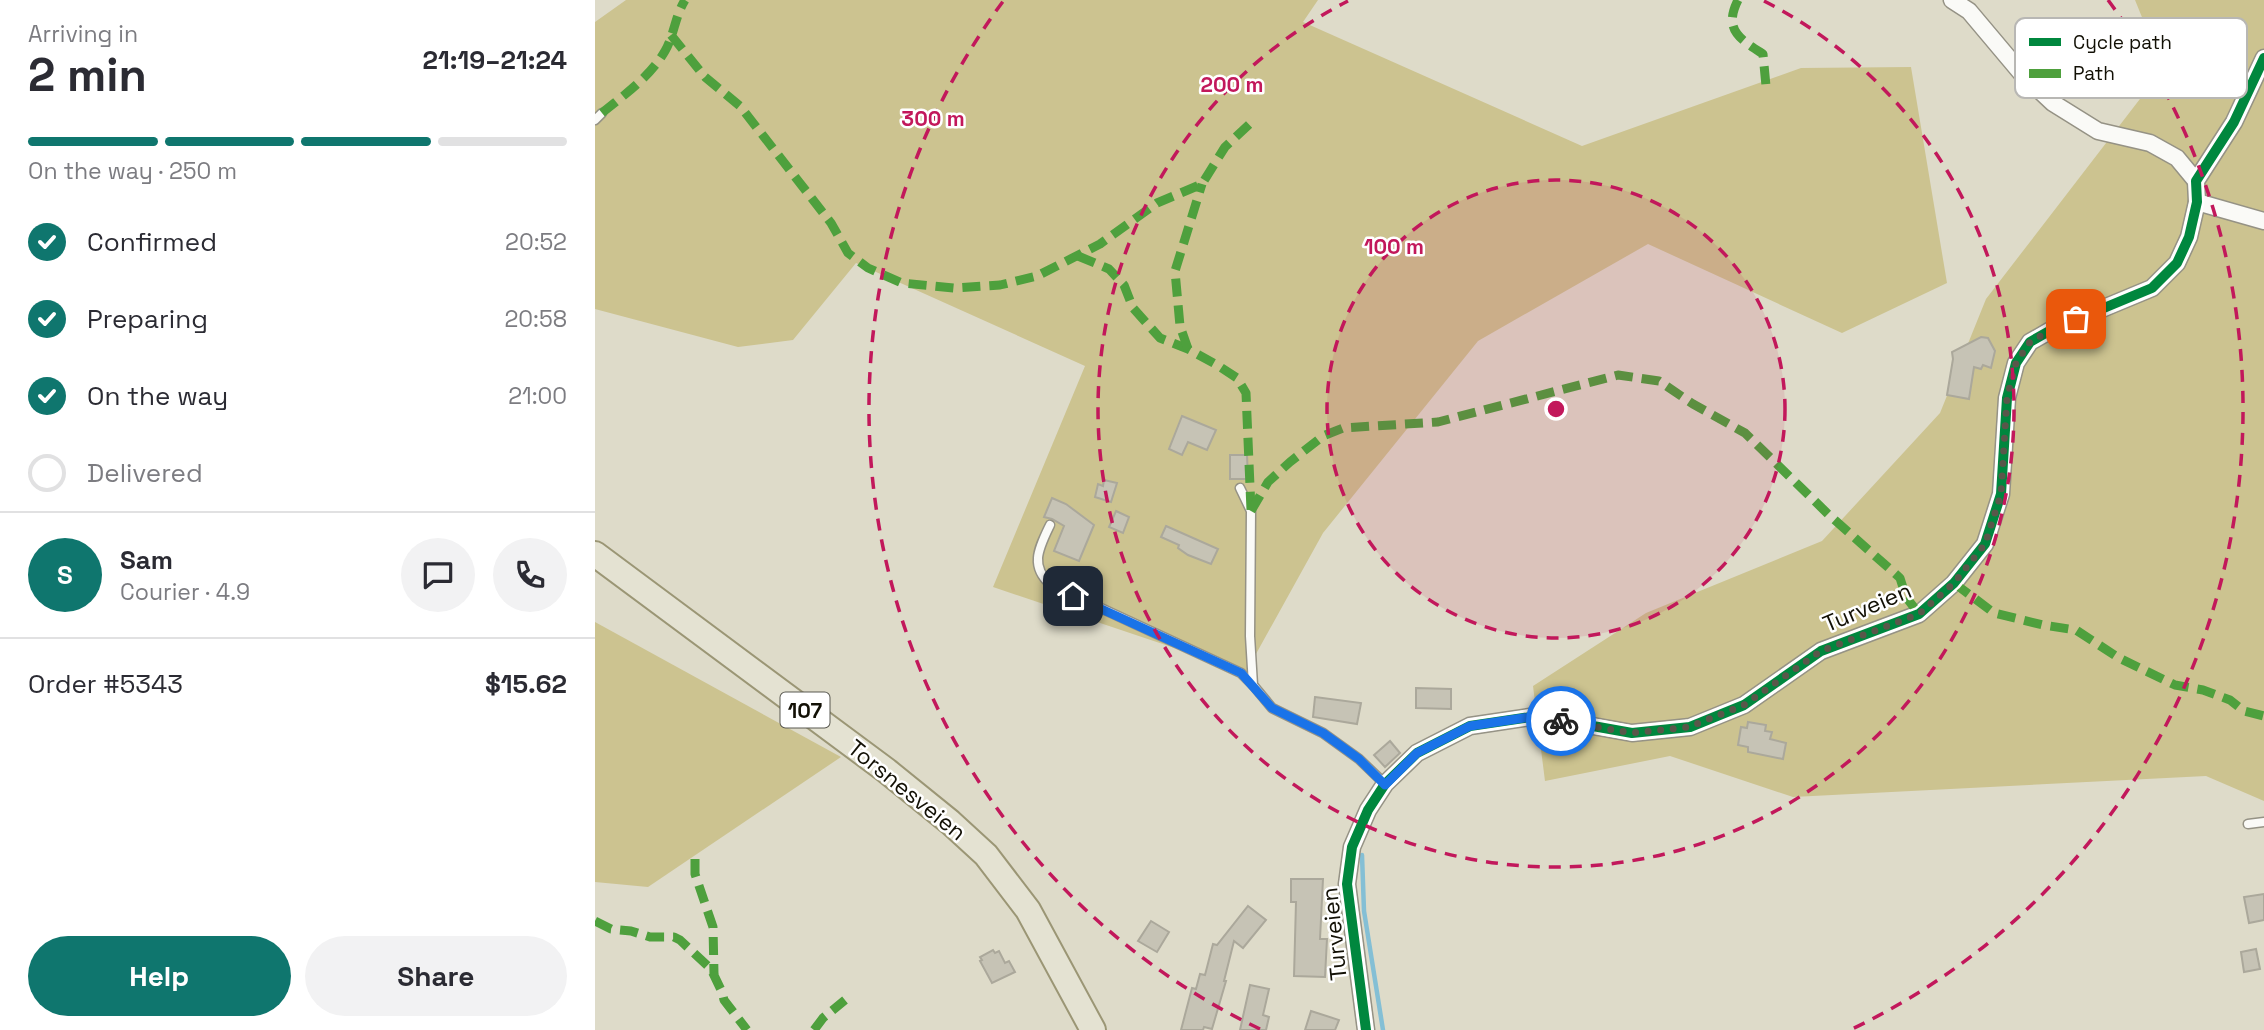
<!DOCTYPE html>
<meta charset="utf-8">
<style>
:root{--surface:#fff;--page:#f2f2f3;--text:#2b2b33;--muted:#7c7c81;--line:#e1e1e2;--accent:#0f766e}
body{margin:0;font-family:"Space Grotesk",sans-serif;background:var(--page);color:var(--text);height:100vh;display:flex;flex-direction:column;font-size:26px;white-space:nowrap}
*{box-sizing:border-box;margin:0}
p{font-size:23px;color:var(--muted)}
.icon{flex:none;width:38px;height:38px;fill:none;stroke:currentColor;stroke-width:2;stroke-linecap:round;stroke-linejoin:round}
.map{position:relative;flex:1;overflow:hidden}
.sheet{display:flex;flex-direction:column;background:var(--surface);width:595px}
.sheet>*{flex:none}
.pin{position:absolute;display:grid;place-items:center;width:60px;height:60px;color:#fff;margin:-30px;border-radius:14px;box-shadow:0 4px 10px #0006}
.courier{position:absolute;display:grid;place-items:center;width:70px;height:70px;margin:-35px;border:5px solid #1a73e8;border-radius:50%;background:#fff;color:#222;box-shadow:0 2px 9px #0007}
.summary em{font-style:normal;font-weight:600}
.summary div{display:flex;flex-direction:column-reverse}
.summary{display:flex;align-items:center;justify-content:space-between;height:119px;padding:0 28px}
h1{font-size:46px;font-weight:600;line-height:52px}
.bar{display:grid;grid-template-columns:repeat(4,1fr);gap:10px 7px;align-content:center;height:84px;padding:0 28px}
.bar i{height:9px;border-radius:5px;background:var(--line)}
.bar .on{background:var(--accent)}
.bar p{grid-column:span 4}
.line{display:flex;align-items:center;gap:18px;padding:0 28px;border-top:2px solid var(--line)}
.line div{flex:1}
.round{display:grid;place-items:center;flex:none;width:74px;height:74px;border-radius:37px;background:var(--page)}
ol{padding:0 28px;list-style:none}
li{display:flex;align-items:center;gap:21px;height:77px}
li p{margin-inline-start:auto}
li .icon{padding:7px;border-radius:50%;background:var(--accent);color:#fff;stroke-width:4}
li:last-child{color:var(--muted)}
li i{width:38px;height:38px;border:4px solid var(--line);border-radius:50%}
.button{display:flex;gap:14px;margin-top:auto;padding:14px 28px}
.button a{flex:1;height:80px;border-radius:42px;background:var(--accent);color:#fff;font-size:28px;font-weight:600;line-height:80px;text-align:center}
.button a+a{background:var(--page);color:var(--text)}
main{display:flex;flex:1;min-height:0}
.map>svg:first-child{display:block}
.forest{fill:#ccc390}
.lines{fill:none;stroke-linecap:round;stroke-linejoin:round}
.stream{stroke:#84bfd5;stroke-width:4.5}
.building{fill:#c6c3b5;stroke:#aba89b;stroke-width:2}
.service-casing{stroke:#959285;stroke-width:11}
.minor-casing{stroke:#959285;stroke-width:19}
.primary-casing{stroke:#9b9675;stroke-width:28}
.service{stroke:#fafaf7;stroke-width:8}
.minor{stroke:#fafaf7;stroke-width:16}
.primary{stroke:#e4e2d2;stroke-width:24}
.quiet{stroke:#4ea03d;stroke-width:9;stroke-dasharray:18 9;stroke-linecap:butt}
.cycleway-casing{stroke:#fff;stroke-width:15}
.cycleway{stroke:#00873e;stroke-width:10}
.done{stroke:#59574a;stroke-width:7;stroke-dasharray:0 12.6}
.route{stroke:#1a73e8;stroke-width:9}
.ring{fill:none;stroke:#c2185b;stroke-width:3.5;stroke-dasharray:12 9}
.labels{text-anchor:middle;dominant-baseline:central;stroke-width:5;stroke-linejoin:round;paint-order:stroke}
.shield{fill:#fff;stroke:#595850;stroke-width:2}
.shield-label{font-size:21px;font-weight:bold;fill:#121005}
.street-label{font-size:23px;fill:#121005;stroke:#fff}
.key{fill:#fff;stroke:#b8b7b4;stroke-width:2}
.key-label{font-size:19px;fill:#121005}
.centre{fill:#c2185b;stroke:#fff;stroke-width:3.5}
.ring-label{font-size:21px;text-anchor:middle;font-weight:bold;fill:#c2185b;stroke:#fff;stroke-width:5;stroke-linejoin:round;paint-order:stroke}
</style>
<main>
<section class="sheet">
<div class="summary"><div><h1>2 min</h1><p>Arriving in</p></div><em>21:19–21:24</em></div>
<div class="bar"><i class="on"></i><i class="on"></i><i class="on"></i><i></i><p>On the way · 250 m</p></div>
<ol>
<li><svg class="icon" aria-label="check" viewBox="0 0 24 24"><path d="M5 12l5 5 9-10"/></svg>Confirmed<p>20:52</p></li>
<li><svg class="icon" aria-label="check" viewBox="0 0 24 24"><path d="M5 12l5 5 9-10"/></svg>Preparing<p>20:58</p></li>
<li><svg class="icon" aria-label="check" viewBox="0 0 24 24"><path d="M5 12l5 5 9-10"/></svg>On the way<p>21:00</p></li>
<li><i></i>Delivered</li>
</ol>
<div class="line" style="height:126px"><b class="round" style="background:var(--accent);color:#fff">S</b><div><b>Sam</b><p>Courier · 4.9</p></div><a class="round"><svg class="icon" aria-label="chat" viewBox="0 0 24 24"><path d="M4 5h16v11H9l-5 4z"/></svg></a><a class="round"><svg class="icon" aria-label="phone" viewBox="0 0 24 24"><path d="M5 4h4l2 5-3 2q2 4 5 5l2-3 5 2v4C11 20 4 13 5 4z"/></svg></a></div>
<div class="line" style="height:91px"><div>Order #5343</div><b>$15.62</b></div>
<div class="button"><a>Help</a><a>Share</a></div>
</section>
<div class="map">
<svg width="1669" height="1030" viewBox="0 0 1669 1030">
<rect width="100%" height="100%" fill="#dedbc9"/>
<!-- forest -->
<g class="forest">
<path d="M31 0H723L708 22 987 146 1206 68 1316 67 1352 283 1247 333 1053 244 883 341 728 533 651 672 398 587 490 366 261 263 198 340 143 347 0 309V22Z"/>
<path d="M1540 0H1669V801L1611 776 1198 797 1075 756 950 781 938 686 1051 613 1227 541 1345 413 1391 299 1568 69Z"/>
<path d="M0 622 246 757 53 887 0 882Z"/>
</g>
<g class="lines">
<!-- stream -->
<path class="stream" d="M767 855 769 911 788 1030"/>
</g>
<!-- building -->
<g class="building">
<path d="M1386 337 1393 338 1400 351 1396 368 1388 365 1386 369 1379 367 1374 399 1352 395 1358 359 1357 352Z"/>
<path d="M587 416 621 430 612 450 593 442 587 455 574 449Z"/>
<path d="M635 455H652L653 479H635Z"/>
<path d="M509 480 522 483 516 502 500 497 503 484 508 486Z"/>
<path d="M457 498 471 504 499 525 484 561 459 551 469 526 457 519 449 517Z"/>
<path d="M521 511 534 517 528 533 514 527Z"/>
<path d="M571 526 623 549 616 564 593 555 583 548 584 545 566 537Z"/>
<path d="M821 688 856 689V709L821 708Z"/>
<path d="M720 697 766 703 762 724 718 717Z"/>
<path d="M1153 722 1171 725 1170 731 1177 732 1175 739 1191 743 1188 759 1153 752V747L1143 745 1146 727 1152 728Z"/>
<path d="M795 741 805 753 790 767 779 755Z"/>
<path d="M696 879H728L725 939H732L730 977 699 976 701 902H696Z"/>
<path d="M1669 894V920L1654 923 1649 897Z"/>
<path d="M653 906 671 920 648 948 639 941 629 981H631L617 1029 609 1027 608 1030H586L597 988 601 989 605 974 610 975 618 944 622 945Z"/>
<path d="M556 921 574 932 562 952 543 941Z"/>
<path d="M1661 949 1665 969 1649 972 1646 952Z"/>
<path d="M398 950 400 953 404 951 410 963 414 961 420 972 397 983 385 961 387 960 385 957Z"/>
<path d="M655 985 674 989 668 1015 674 1017 671 1030H645Z"/>
<path d="M716 1011 744 1020 740 1030H710Z"/>
</g>
<g class="lines">
<!-- service casing -->
<g class="service-casing">
<g id="service">
<path d="M0 120 7 113"/>
<path d="M645 488 656 511 655 636 658 685 677 708 728 733 764 759 790 784"/>
<path d="M455 525C444 548 434 566 456 585L646 673 658 685"/>
<path d="M1653 824 1669 822"/>
</g>
</g>
<!-- minor casing -->
<g class="minor-casing">
<g id="minor">
<path d="M1357 0 1374 11 1427 74 1458 103 1503 131 1555 143 1582 158 1601 181"/>
<path d="M1602 202 1669 221"/>
<path d="M771 1030 752 884 757 847 773 810 790 784 822 753 875 726 942 716 1037 733 1095 727 1149 705 1226 651 1324 614 1359 583 1390 544 1406 494 1412 398 1421 363 1435 342 1456 330 1557 288 1582 263 1594 237 1602 202 1601 181 1639 122 1669 58"/>
</g>
</g>
<!-- primary casing -->
<g class="primary-casing">
<path id="primary" d="M0 554 292 771 355 822 391 855 433 910 498 1030"/>
</g>
<!-- service -->
<use href="#service" class="service"/>
<!-- minor -->
<use href="#minor" class="minor"/>
<!-- primary -->
<use href="#primary" class="primary"/>
<!-- quiet -->
<g class="quiet">
<path d="M1143 0C1128 30 1145 39 1168 54L1171 86"/>
<path d="M76 35 110 77 145 106 236 223 253 253 273 268 307 283 359 288 405 285 442 276 505 244 562 203 607 184 630 147 660 119"/>
<path d="M7 113C29 95 55 77 70 51 79 36 80 16 90 0"/>
<path d="M483 256 514 269 529 285 538 308 565 338 593 349 622 365 642 378 651 393 656 510"/>
<path d="M593 349 585 326 580 271 607 184"/>
<path d="M656 511 673 482 695 462 728 436 748 428 843 422 1023 375 1064 381 1098 404 1150 433 1233 514 1305 578 1311 597 1324 614"/>
<path d="M1359 583 1399 613 1448 625 1481 630 1524 658 1580 685 1608 690 1635 700 1649 711 1669 716"/>
<path d="M100 859V874L118 927 119 974"/>
<path d="M0 921 16 929 36 931 55 937H79L85 940 116 969 127 992 129 1000 152 1030"/>
<path d="M219 1030 228 1018 250 1000"/>
</g>
<!-- cycleway casing -->
<g class="cycleway-casing">
<path id="cycleway" d="M771 1030 752 884 757 847 773 810 790 784 822 753 875 726 942 716 1037 733 1095 727 1149 705 1226 651 1324 614 1359 583 1390 544 1406 494 1412 398 1421 363 1435 342 1456 330 1557 288 1582 263 1594 237 1602 202 1601 181 1639 122 1669 58"/>
</g>
<!-- cycleway -->
<use href="#cycleway" class="cycleway"/>
</g>
<g class="lines">
<!-- done -->
<path class="done" d="M966 721 1037 733 1094 727 1149 705 1226 651 1324 614 1359 583 1390 544 1406 494 1412 398 1421 363 1435 342 1456 330 1481 319"/>
<!-- route -->
<path class="route" d="M478 596 646 673 677 708 728 733 764 759 790 785 822 753 875 726 942 716 966 721"/>
</g>
<!-- distance rings -->
<circle cx="961" cy="409" r="229" fill="#c2185b" fill-opacity=".12"/>
<g class="ring">
<circle cx="961" cy="409" r="229"/>
<path d="M1169 1A458 458 0 1 1 753 1"/>
<path d="M665 1029A687 687 0 0 1 409 0M1513 0A687 687 0 0 1 1257 1029"/>
</g>
<g class="labels">
<!-- shield labels -->
<rect class="shield" x="185.5" y="692.5" width="49" height="35" rx="5"/>
<g class="shield-label">
<text x="210" y="710">107</text>
</g>
<!-- street labels -->
<g class="street-label">
<text transform="translate(1272 607) rotate(-23)">Turveien</text>
<text transform="translate(312 790) rotate(39)">Torsnesveien</text>
<text transform="translate(739 934) rotate(-96)">Turveien</text>
</g>
</g>
<!-- legend -->
<rect x="1420" y="18" width="232" height="80" rx="10" class="key"/>
<rect x="1434" y="38" width="32" height="8" fill="#00873e"/>
<rect x="1434" y="69" width="32" height="9" fill="#4ea03d"/>
<g class="key-label">
<text x="1478" y="49">Cycle path</text>
<text x="1478" y="80">Path</text>
</g>
<circle cx="961" cy="409" r="10" class="centre"/>
<g class="ring-label">
<text x="637" y="92">200 m</text>
<text x="338" y="126">300 m</text>
<text x="799" y="254">100 m</text>
</g>
</svg>
<div class="pin" style="left:1481px;top:319px;background:#ea580c"><svg class="icon" aria-label="bag" viewBox="0 0 24 24"><path d="M5 8h14l-1 12H6zM9 8a3 3 0 0 1 6 0"/></svg></div>
<div class="pin" style="left:478px;top:596px;background:#1f2937"><svg class="icon" aria-label="home" viewBox="0 0 24 24"><path d="M3 11l9-7 9 7M6 9v11h12V9"/></svg></div>
<div class="courier" style="left:966px;top:721px"><svg class="icon" aria-label="bike" viewBox="0 0 24 24"><circle cx="6" cy="16" r="4"/><circle cx="18" cy="16" r="4"/><path d="M6 16l4-8h5l3 8M10 8l3 8H6M13 5h3"/></svg></div>
</div>
</main>
